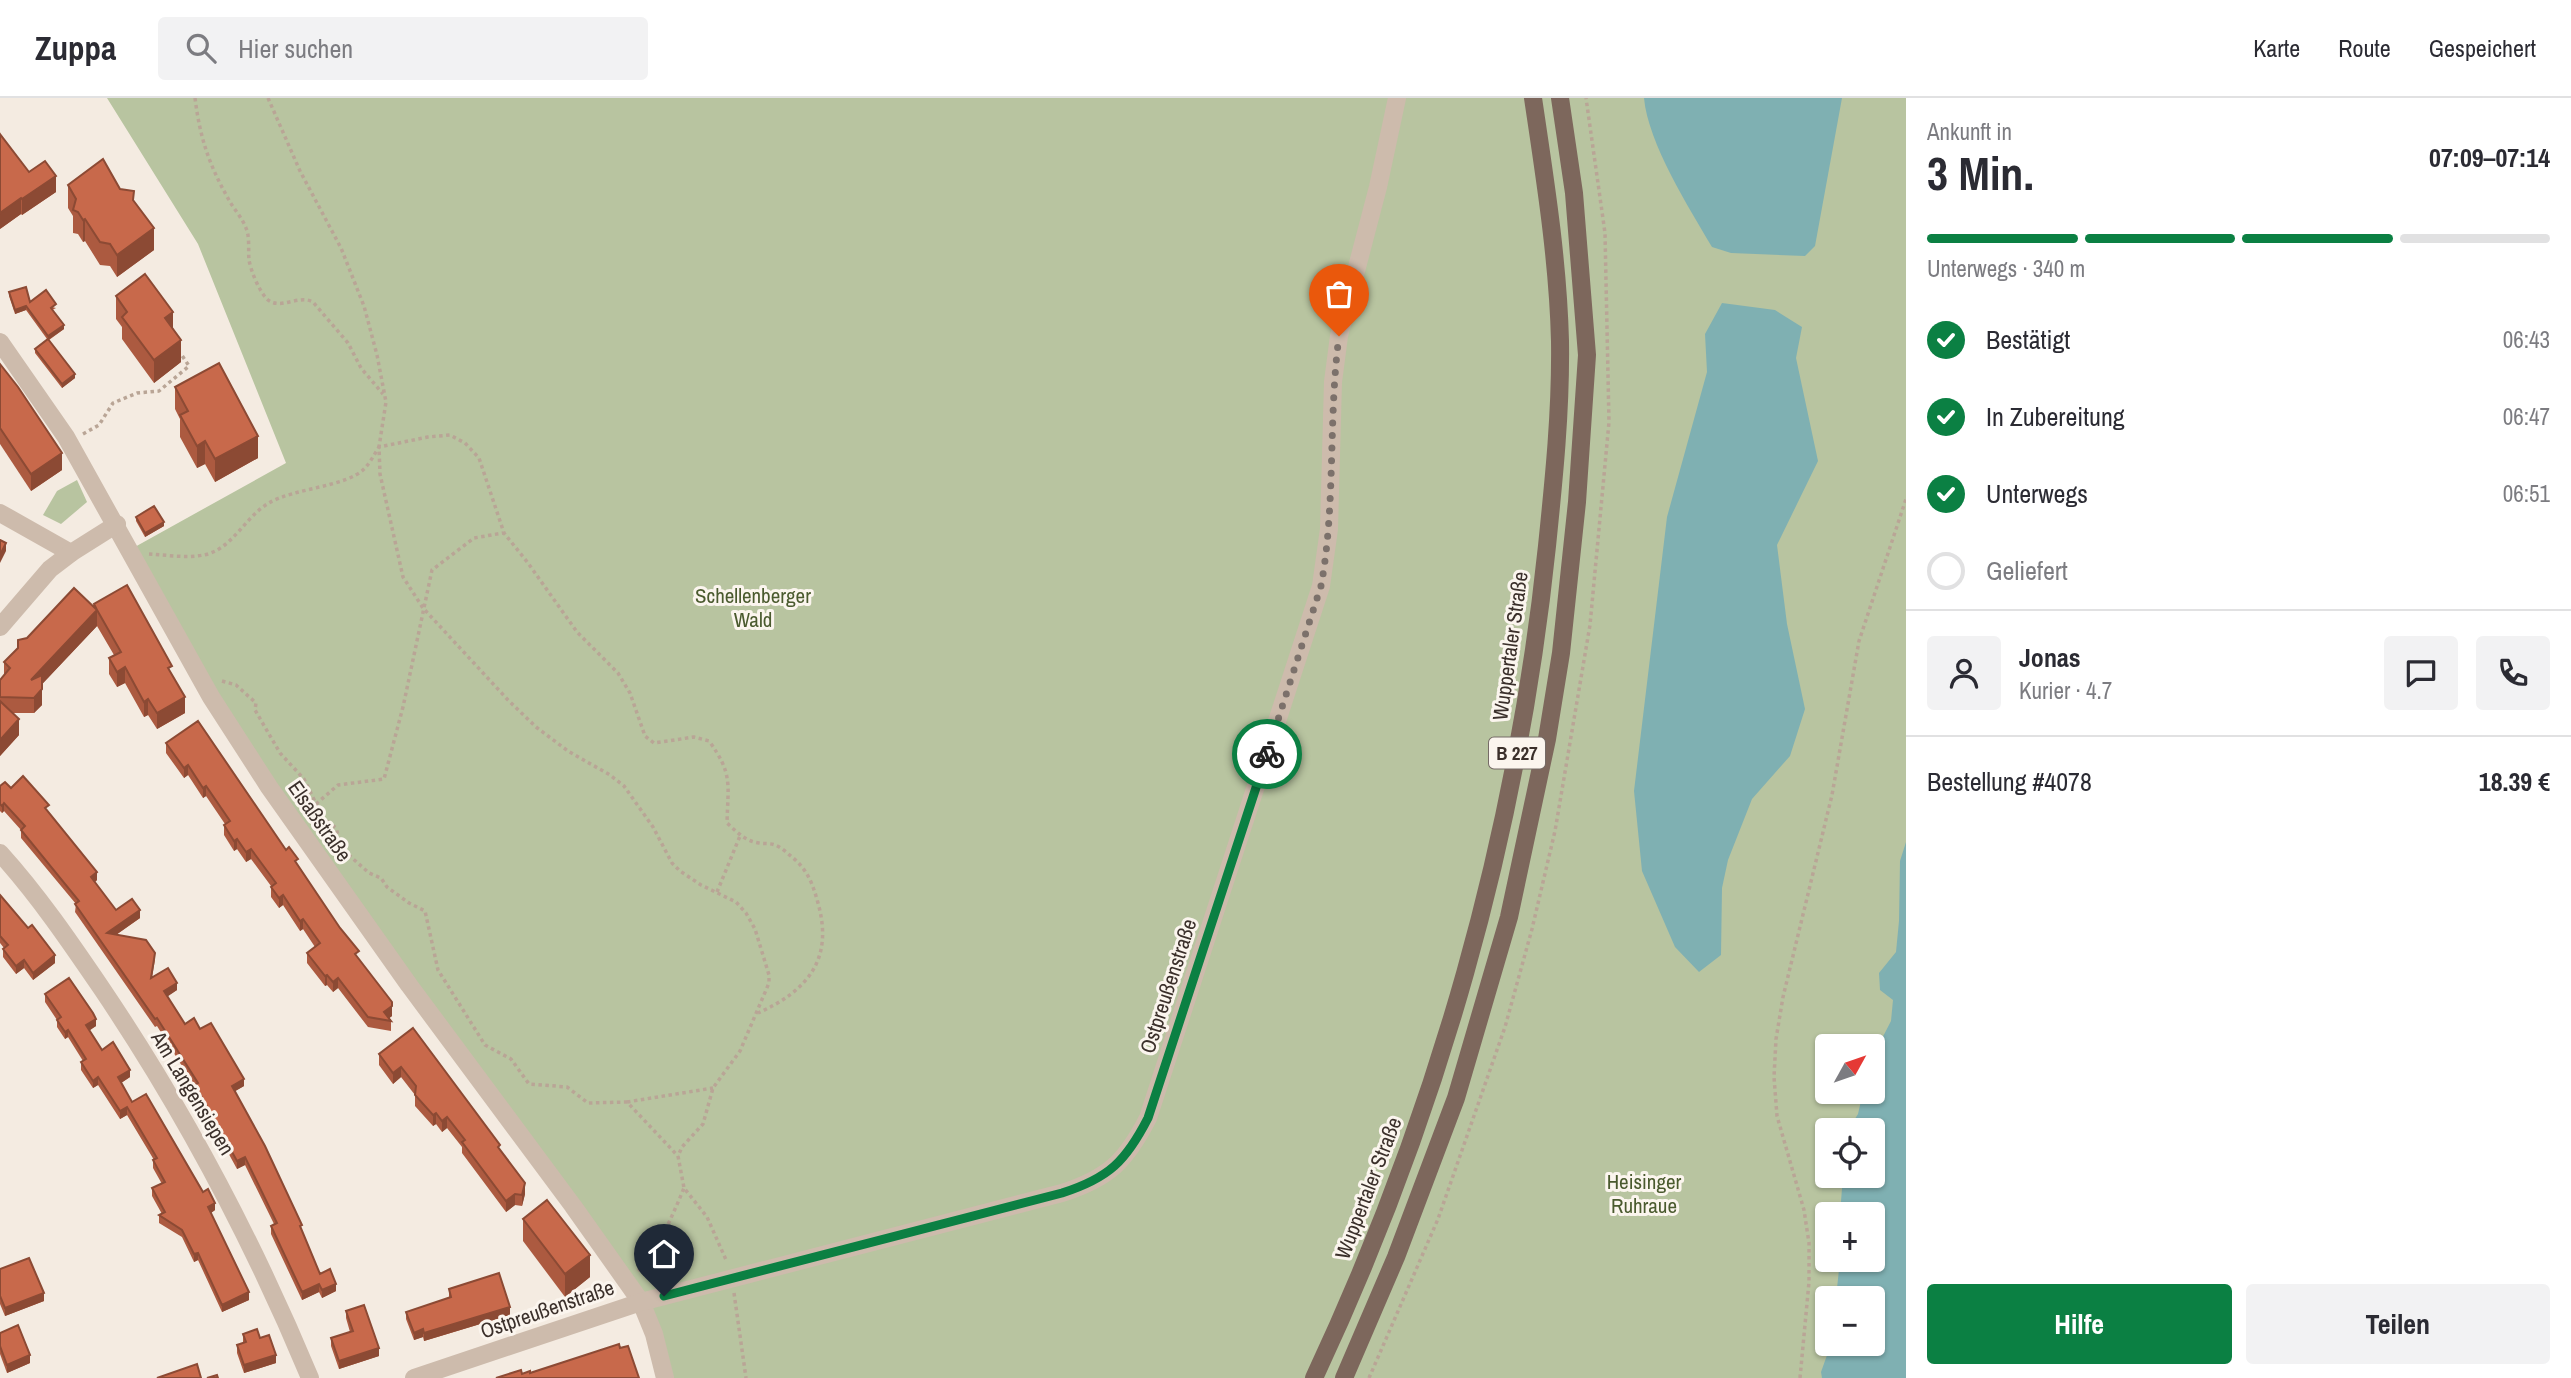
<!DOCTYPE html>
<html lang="de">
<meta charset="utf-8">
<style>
:root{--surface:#fff;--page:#f2f2f3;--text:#2b2b33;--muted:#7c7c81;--line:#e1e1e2;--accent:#0b8043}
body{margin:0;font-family:"Archivo Narrow",sans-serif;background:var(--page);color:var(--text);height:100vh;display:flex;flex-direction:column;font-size:26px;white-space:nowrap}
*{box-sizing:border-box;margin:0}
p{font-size:23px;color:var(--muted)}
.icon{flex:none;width:38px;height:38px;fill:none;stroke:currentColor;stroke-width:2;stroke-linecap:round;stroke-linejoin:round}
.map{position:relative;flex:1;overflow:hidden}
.details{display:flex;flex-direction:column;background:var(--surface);width:665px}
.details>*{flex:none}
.needle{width:46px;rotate:50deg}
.buttons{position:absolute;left:1815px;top:936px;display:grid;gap:14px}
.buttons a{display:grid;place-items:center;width:70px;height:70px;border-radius:7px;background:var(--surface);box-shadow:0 2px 5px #0004;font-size:35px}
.pin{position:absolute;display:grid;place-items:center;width:60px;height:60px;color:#fff;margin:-72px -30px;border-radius:50% 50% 50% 0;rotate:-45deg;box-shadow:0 0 7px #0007}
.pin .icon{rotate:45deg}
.courier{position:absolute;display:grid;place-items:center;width:70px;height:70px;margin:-35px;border:5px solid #0b8043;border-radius:50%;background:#fff;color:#222;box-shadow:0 2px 9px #0007}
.overview em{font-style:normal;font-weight:700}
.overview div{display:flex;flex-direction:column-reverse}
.overview{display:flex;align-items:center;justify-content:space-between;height:119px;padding:0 21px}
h1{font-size:46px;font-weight:700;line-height:52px}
.bar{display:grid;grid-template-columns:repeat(4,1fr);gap:10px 7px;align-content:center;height:84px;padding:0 21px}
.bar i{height:9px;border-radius:5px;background:var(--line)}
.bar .active{background:var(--accent)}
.bar p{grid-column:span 4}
.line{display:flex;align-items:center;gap:18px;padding:0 21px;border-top:2px solid var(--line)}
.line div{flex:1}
.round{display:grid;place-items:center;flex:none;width:74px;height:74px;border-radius:7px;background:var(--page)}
ol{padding:0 21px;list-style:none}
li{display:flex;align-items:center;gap:21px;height:77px}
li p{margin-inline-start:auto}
li .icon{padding:7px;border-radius:50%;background:var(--accent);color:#fff;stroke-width:4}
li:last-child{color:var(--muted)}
li i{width:38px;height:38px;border:4px solid var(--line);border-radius:50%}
.cta{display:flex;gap:14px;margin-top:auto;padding:14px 21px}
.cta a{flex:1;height:80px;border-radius:7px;background:var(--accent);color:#fff;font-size:28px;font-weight:700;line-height:80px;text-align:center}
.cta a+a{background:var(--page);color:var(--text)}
header{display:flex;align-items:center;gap:42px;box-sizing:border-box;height:98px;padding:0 35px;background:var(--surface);border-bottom:2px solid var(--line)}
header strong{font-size:33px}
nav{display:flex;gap:38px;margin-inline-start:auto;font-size:24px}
.search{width:490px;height:63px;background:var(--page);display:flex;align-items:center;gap:18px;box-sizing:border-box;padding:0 24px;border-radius:7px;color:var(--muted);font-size:26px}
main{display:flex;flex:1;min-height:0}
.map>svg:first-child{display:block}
.green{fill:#b8c4a0;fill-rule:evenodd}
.water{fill:#7fb0b2}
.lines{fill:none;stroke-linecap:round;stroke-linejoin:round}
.path{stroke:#b9a596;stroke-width:3.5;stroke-dasharray:3.5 3.5;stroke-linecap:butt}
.minor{stroke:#cdbbac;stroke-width:18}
.primary{stroke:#7d675c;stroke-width:18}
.wall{fill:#ac5a40}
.shaded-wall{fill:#8c4a34}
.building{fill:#c8694b;stroke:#8c4a34;stroke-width:2}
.done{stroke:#7c716b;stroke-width:7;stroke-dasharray:0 12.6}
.route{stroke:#0b8043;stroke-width:9}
.labels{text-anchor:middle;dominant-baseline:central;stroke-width:6;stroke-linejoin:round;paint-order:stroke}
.shield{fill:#fbf5ee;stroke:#756b66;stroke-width:2}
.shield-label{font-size:19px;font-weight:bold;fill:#3b302b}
.park-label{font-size:21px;fill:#4a5a2e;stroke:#fbf5ee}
.street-label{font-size:21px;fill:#3b302b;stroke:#fbf5ee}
</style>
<header>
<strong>Zuppa</strong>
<div class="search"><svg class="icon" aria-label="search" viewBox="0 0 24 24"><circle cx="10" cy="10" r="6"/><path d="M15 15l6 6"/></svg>Hier suchen</div>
<nav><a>Karte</a><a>Route</a><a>Gespeichert</a></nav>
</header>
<main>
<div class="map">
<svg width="1906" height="1280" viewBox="0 0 1906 1280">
<rect width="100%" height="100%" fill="#f4ebe1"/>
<!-- green -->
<g class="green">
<path d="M107 0H1906V1280H667L656 1233 271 687 133 450 286 365 198 146ZM1827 948H1872V994H1827ZM1827 1032H1872V1078H1827ZM1827 1116H1872V1162H1827ZM1827 1200H1872V1246H1827Z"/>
<path d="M77 382 87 404 61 426 43 417 57 393Z"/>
</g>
<!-- water -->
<g class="water">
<path d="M1644 0H1842L1815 148 1805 158 1731 155 1712 149C1689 110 1648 45 1644 0Z"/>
<path d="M1722 205 1775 212 1802 229 1796 260 1818 363 1777 447 1787 526 1805 611 1790 658 1752 701 1728 762 1722 790 1721 857 1699 874 1675 849 1642 773 1634 693 1667 419 1707 274 1705 236Z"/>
<path d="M1906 744V1280H1822L1821 1274 1831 1246H1872V1200H1836L1840 1162H1872V1116H1840L1843 1078H1872V1032H1848L1858 1016 1863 994H1872L1873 958 1891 923 1893 902 1880 892 1879 875 1896 854 1899 823 1900 763Z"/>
</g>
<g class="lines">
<!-- path -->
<g class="path">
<path d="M195 0C200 40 209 67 229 102 234 111 242 120 246 130 250 139 248 152 249 162 251 173 259 193 267 201 279 213 299 196 313 204L348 245 361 270 383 296"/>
<path d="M268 0 300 73 341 150 364 208 377 257 386 304 379 349 380 376 403 479 423 510 508 602 536 629 568 653 610 677 624 688 653 729 672 765 680 773 701 787 736 804 746 815 755 831 769 877V885L740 953 713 990 703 1026 682 1049 678 1058 684 1090 707 1119 727 1164"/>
<path d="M83 336 99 327 113 305 137 295 159 293 189 268 181 256"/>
<path d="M149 456C168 457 189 461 208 456 234 448 246 418 269 405 294 390 346 389 364 371 370 365 374 357 379 349L428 339 450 337 465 345 479 360 504 435 528 465 577 534 618 575 630 595 645 638 654 645 694 639 709 643C733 676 728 686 727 725 737 734 745 743 759 745 764 746 770 745 775 747 781 749 787 755 792 759 808 772 813 787 818 805 834 862 807 893 758 915"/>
<path d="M222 583 236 587 256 605 255 612 280 655 304 681 323 720 336 730 342 751 369 775 381 780 387 789 409 805 425 813 438 872 485 947 511 961 529 986 567 989 588 1005 627 1004 678 1058"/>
<path d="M316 706 338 687 384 681 403 609 432 472 474 440 503 435"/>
<path d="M717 794 740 738"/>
<path d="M627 1004 713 990"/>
<path d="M638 1173C659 1149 672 1119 684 1090"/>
<path d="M734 1195 746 1280"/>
<path d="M1369 1280 1438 1121 1505 929 1532 831 1555 733 1590 527 1609 324 1605 135 1586 0"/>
<path d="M1800 1280 1809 1184V1145L1804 1112 1777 1018 1774 979 1776 941 1783 899 1832 697 1859 543 1906 401"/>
</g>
<!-- minor -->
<g class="minor">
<path d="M0 244 66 339 211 599 269 689 409 887 573 1108 641 1204 654 1236 665 1280"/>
<path d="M0 415 71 455"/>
<path d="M0 529 50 471 71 455 117 426"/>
<path d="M0 755C38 797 70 844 102 891 185 1014 253 1143 310 1280"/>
<path d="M414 1280 641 1204 1062 1095C1109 1080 1126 1063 1148 1020L1321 488 1329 431 1333 284 1339 238 1378 89 1397 0"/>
</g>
<!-- primary -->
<g class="primary">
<path d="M1314 1280C1437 1018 1517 737 1547 448 1554 380 1561 312 1560 243 1558 162 1545 81 1533 0"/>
<path d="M1344 1280 1396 1159 1456 1000 1509 819 1547 641 1561 555 1577 404 1587 257 1574 95 1560 0"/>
</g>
</g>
<!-- wall -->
<g class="wall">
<path d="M29 74 56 94 22 117 21 116 0 131Z"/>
<path d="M68 87 120 91 134 104 154 152 117 179 110 168 100 167 85 143 83 144 78 136 73 135V118L68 110Z"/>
<path d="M9 194 30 204 56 210 52 212 64 231 49 242 75 280 62 290 35 255V251L47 241 26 212 15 216 9 198Z"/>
<path d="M116 198 173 230 181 264 154 285 122 241V229L116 221Z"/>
<path d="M0 266 62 372 31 393 0 346Z"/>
<path d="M175 289 258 360 215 384 205 366 197 370 180 339V321L175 311Z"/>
<path d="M136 419 164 428 145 439 136 423Z"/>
<path d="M94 506 172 576 185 615 157 631 148 617 144 619 125 585 117 589 109 576V560L114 557 97 528 42 586V607L34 615H12L19 637 0 658V582L4 577V564L27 540 94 509Z"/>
<path d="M166 645 286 752 298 767 359 861 392 918 389 920 391 923V933L368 929 338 890 333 894 327 887 325 888 307 865V855L315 849 303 831 300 833 283 807 279 810 271 799V788L251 761 246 764 237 751 234 753 224 737V727L225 726 206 698 203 700 188 677 184 680 166 655Z"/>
<path d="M0 688 11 690 49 715 97 782 95 784 116 812 140 820 116 837 155 862 152 879 177 892 167 898 185 926 200 931 244 988 235 993 302 1132 320 1176 336 1193 322 1200 319 1194 302 1202 271 1136V1128L274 1126 245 1067 237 1071 195 994V989L157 928 155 929 75 814 76 806 21 740V732L4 713 2 715 0 713Z"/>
<path d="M0 797 55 865 33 882 24 870 16 876 3 859V851L4 850 0 845Z"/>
<path d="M45 896 96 928 89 932 102 952 130 979 121 985 132 1004 203 1094 215 1112 211 1115 249 1202 222 1214 198 1162 194 1164 182 1139 159 1125V1117L162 1116 152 1098V1090L162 1086 153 1070V1062H154L127 1017 120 1021 98 987 93 990 81 972V964L83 963 68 939 65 941 57 929V922L45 904Z"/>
<path d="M413 930 500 1052 525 1096 522 1108 515 1107 506 1114 462 1055V1049L447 1030 442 1034 436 1026 433 1028 415 1008V997L401 979 393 986 379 967V956Z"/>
<path d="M523 1121 590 1179 565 1199 523 1143Z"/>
<path d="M0 1171 44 1203 5 1218 0 1206Z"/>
<path d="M449 1191 510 1217 424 1243 423 1239 414 1242 406 1221V1214L449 1200Z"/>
<path d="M346 1213 379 1258 339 1271 331 1248V1240L350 1234 346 1220Z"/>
<path d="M0 1235 30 1265 7 1275 0 1256Z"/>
<path d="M243 1236 260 1240 276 1265 244 1275 237 1255V1247L243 1245Z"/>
</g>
<!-- shaded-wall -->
<g class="shaded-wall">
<path d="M56 78V94L22 117V101Z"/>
<path d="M21 100V116L0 131V115Z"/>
<path d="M85 121V143L83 144V122Z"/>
<path d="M154 130V152L117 179V157Z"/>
<path d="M26 208V212L15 216V212Z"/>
<path d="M173 214V236L165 220Z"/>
<path d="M64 227V231L48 242V238Z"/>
<path d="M181 242V264L154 285V262Z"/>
<path d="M75 276V280L62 290V286Z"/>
<path d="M258 338V360L215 384V361Z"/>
<path d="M205 343V366L197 370V348Z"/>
<path d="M62 355V372L31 393V376Z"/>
<path d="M164 424V428L145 439V435Z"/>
<path d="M6 445V453L0 465V457Z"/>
<path d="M97 512V528L31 598V582Z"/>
<path d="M125 569V585L117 589V574Z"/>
<path d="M42 591V607L34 615V600Z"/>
<path d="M185 599V615L157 631V615Z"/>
<path d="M148 601V617L144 619V604Z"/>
<path d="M19 621V637L0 658V642Z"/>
<path d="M188 667V677L184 680V670Z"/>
<path d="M206 688V698L203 700V690Z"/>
<path d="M4 705V713L2 715V708Z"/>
<path d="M237 741V751L234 753V743Z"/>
<path d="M251 751V761L246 764V754Z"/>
<path d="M97 774V782L91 787V779Z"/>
<path d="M283 797V807L279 810V800Z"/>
<path d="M140 812V820L107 843V835Z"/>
<path d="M303 821V831L300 833V823Z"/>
<path d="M55 857V865L33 882V875Z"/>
<path d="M24 862V870L16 876V868Z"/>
<path d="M327 877V887L325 888V878Z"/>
<path d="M338 880V890L333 894V884Z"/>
<path d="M177 885V892L164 901V893Z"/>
<path d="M392 908V918L387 922 384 914Z"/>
<path d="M96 921V928L86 935V927Z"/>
<path d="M68 932V939L65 941V934Z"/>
<path d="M401 969V979L393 986V975Z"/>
<path d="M130 972V979L118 987V979Z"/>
<path d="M98 979V987L93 990V983Z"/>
<path d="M244 981V988L232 995V988Z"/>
<path d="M127 1009V1017L120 1021V1013Z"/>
<path d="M436 1015V1026L433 1028V1017Z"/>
<path d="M447 1019V1030L442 1034V1023Z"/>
<path d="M245 1059V1067L237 1071V1063Z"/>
<path d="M525 1085V1096L522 1108V1097Z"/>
<path d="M515 1096V1107L506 1114V1103Z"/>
<path d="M215 1105V1112L208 1117V1109Z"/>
<path d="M198 1155V1162L194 1164V1156Z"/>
<path d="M590 1157V1179L565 1199V1176Z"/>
<path d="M319 1186V1194L302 1202V1194Z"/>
<path d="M336 1186V1193L322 1200V1192Z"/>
<path d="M249 1194V1202L222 1214V1207Z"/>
<path d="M44 1195V1203L5 1218V1210Z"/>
<path d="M510 1209V1217L424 1243V1235Z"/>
<path d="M423 1231V1239L414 1242V1235Z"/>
<path d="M379 1250V1258L339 1271V1263Z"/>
<path d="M30 1257V1265L7 1275V1267Z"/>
<path d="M276 1257V1265L244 1275V1267Z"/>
</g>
<!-- building -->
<g class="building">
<path d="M0 36 29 74 45 63 56 78 22 101 21 100 0 115Z"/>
<path d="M103 61 120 91 134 93 133 102 154 130 117 157 110 146 100 144 85 121 83 122 78 114 73 112 76 101 68 87Z"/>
<path d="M145 176 173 214 165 220 181 242 154 262 122 219 127 214 116 198Z"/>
<path d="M26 189 30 204 46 192 56 206 51 210 64 227 48 238 26 208 15 212 9 194Z"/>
<path d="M48 241 75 276 62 286 35 251Z"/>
<path d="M219 265 258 338 215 361 205 343 197 348 180 317 188 313 175 289Z"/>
<path d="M0 266 18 289 62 355 31 376 0 330Z"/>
<path d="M154 408 164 424 145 435 136 419Z"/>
<path d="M0 442 6 445 0 457Z"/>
<path d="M127 487 172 568 168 570 185 599 157 615 148 601 144 604 125 569 117 574 109 560 121 554 97 512 31 582 42 577V591L34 600 0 599V582L10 570 4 564 18 550V542L27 540 74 490 97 512 94 506Z"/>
<path d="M0 603 19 621 0 642Z"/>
<path d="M198 623 286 752 289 749 298 761 295 763 340 830 359 853 355 856 392 904V908L384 914 391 923 368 919 338 880 333 884 327 877 325 878 307 855 320 845 303 821 300 823 283 797 279 800 271 789 276 785 251 751 246 754 237 741 234 743 224 727 230 723 206 688 203 690 188 667 184 670 166 645Z"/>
<path d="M23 678 49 707 45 710 97 774 91 779 116 812 132 801 140 812 107 835 146 842 155 855 151 880 168 870 177 885 164 893 185 926 194 920 200 931 211 925 244 981 232 988 265 1048 302 1127 300 1128 320 1176 330 1171 336 1186 322 1192 319 1186 302 1194 271 1128 277 1125 245 1059 237 1063 195 987 198 985 157 920 155 921 75 806 79 803 21 732 25 728 4 705 2 708 0 706V688L5 684 11 690Z"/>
<path d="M0 797 28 830 32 827 55 857 33 875 24 862 16 868 3 851 8 847 0 838Z"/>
<path d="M69 880 93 915 96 921 86 927 102 952 113 944 130 972 118 979 132 1004 146 996 203 1094 208 1091 215 1105 208 1109 249 1194 222 1207 198 1155 194 1156 182 1132 159 1117 165 1114 152 1090 165 1084 153 1062 157 1060 127 1009 120 1013 98 979 93 983 81 964 86 961 68 932 65 934 57 922 61 919 45 896Z"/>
<path d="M413 930 500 1047 498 1049 525 1085 522 1097 515 1096 506 1103 462 1044 465 1042 447 1019 442 1023 436 1015 433 1017 415 997 416 988 401 969 393 975 379 956Z"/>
<path d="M547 1102 590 1157 565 1176 523 1121Z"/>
<path d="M29 1160 44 1195 5 1210 0 1198V1171Z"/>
<path d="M499 1175 510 1209 424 1235 423 1231 414 1235 406 1214 451 1199 449 1191Z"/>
<path d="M364 1207 379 1250 339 1263 331 1240 353 1233 346 1213Z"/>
<path d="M18 1227 30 1257 7 1267 0 1248V1235Z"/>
<path d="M257 1231 260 1240 269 1237 276 1257 244 1267 237 1247 246 1244 243 1236Z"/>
<path d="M619 1246 620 1250 628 1248 639 1280H496L521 1272 522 1276 530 1273V1275Z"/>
<path d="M197 1266 201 1280H157Z"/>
<path d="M217 1277 218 1280H207Z"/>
</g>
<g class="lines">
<!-- done -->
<path class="done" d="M1267 656 1321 488C1336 407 1328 322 1339 238"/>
<!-- route -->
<path class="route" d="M664 1198 1062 1095C1109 1080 1126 1063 1148 1020L1267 656"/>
</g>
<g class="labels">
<!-- shield labels -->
<rect class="shield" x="1489" y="639.5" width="56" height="31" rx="5"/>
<g class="shield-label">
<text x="1517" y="655">B 227</text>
</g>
<!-- park labels -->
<g class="park-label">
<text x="753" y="497">Schellenberger<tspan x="753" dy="24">Wald</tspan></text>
<text x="1644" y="1083">Heisinger<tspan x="1644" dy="24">Ruhraue</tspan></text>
</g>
<!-- street labels -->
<g class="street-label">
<text transform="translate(1510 548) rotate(-82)">Wuppertaler Straße</text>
<text transform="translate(320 723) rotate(55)">Elsaßstraße</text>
<text transform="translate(1168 888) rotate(-72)">Ostpreußenstraße</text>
<text transform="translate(193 995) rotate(59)">Am Langensiepen</text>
<text transform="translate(1368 1090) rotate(-69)">Wuppertaler Straße</text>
<text transform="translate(547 1211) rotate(-19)">Ostpreußenstraße</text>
</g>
</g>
</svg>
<div class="buttons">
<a><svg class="needle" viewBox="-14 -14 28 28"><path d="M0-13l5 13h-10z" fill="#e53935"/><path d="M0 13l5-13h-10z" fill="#7c7c81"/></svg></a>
<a><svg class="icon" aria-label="locate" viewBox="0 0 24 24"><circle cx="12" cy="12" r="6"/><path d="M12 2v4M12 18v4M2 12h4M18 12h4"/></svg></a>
<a>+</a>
<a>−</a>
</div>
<div class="pin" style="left:1339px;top:238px;background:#ea580c"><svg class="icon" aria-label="bag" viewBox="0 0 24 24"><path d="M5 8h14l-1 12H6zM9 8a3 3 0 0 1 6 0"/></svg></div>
<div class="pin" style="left:664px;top:1198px;background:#1f2937"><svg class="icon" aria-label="home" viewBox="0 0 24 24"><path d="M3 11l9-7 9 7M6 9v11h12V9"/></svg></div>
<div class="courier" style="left:1267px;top:656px"><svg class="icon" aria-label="bike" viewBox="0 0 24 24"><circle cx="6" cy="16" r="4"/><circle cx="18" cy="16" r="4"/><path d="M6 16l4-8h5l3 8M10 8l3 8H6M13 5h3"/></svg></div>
</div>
<section class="details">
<div class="overview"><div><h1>3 Min.</h1><p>Ankunft in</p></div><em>07:09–07:14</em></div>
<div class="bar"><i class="active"></i><i class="active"></i><i class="active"></i><i></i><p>Unterwegs · 340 m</p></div>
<ol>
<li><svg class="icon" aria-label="check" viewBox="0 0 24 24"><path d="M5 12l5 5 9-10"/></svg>Bestätigt<p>06:43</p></li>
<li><svg class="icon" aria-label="check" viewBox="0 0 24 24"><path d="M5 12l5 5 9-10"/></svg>In Zubereitung<p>06:47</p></li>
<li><svg class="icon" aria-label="check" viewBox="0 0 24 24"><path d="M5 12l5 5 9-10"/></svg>Unterwegs<p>06:51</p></li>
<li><i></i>Geliefert</li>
</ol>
<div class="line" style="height:126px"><a class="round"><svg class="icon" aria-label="person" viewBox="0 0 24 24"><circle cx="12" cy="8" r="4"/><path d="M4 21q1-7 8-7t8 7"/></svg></a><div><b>Jonas</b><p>Kurier · 4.7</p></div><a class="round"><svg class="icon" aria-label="chat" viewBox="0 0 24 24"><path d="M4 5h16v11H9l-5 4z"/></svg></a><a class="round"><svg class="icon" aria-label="phone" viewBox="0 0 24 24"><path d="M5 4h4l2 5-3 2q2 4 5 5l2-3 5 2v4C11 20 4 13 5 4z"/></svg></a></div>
<div class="line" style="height:91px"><div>Bestellung #4078</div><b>18.39 €</b></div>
<div class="cta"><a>Hilfe</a><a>Teilen</a></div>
</section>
</main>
